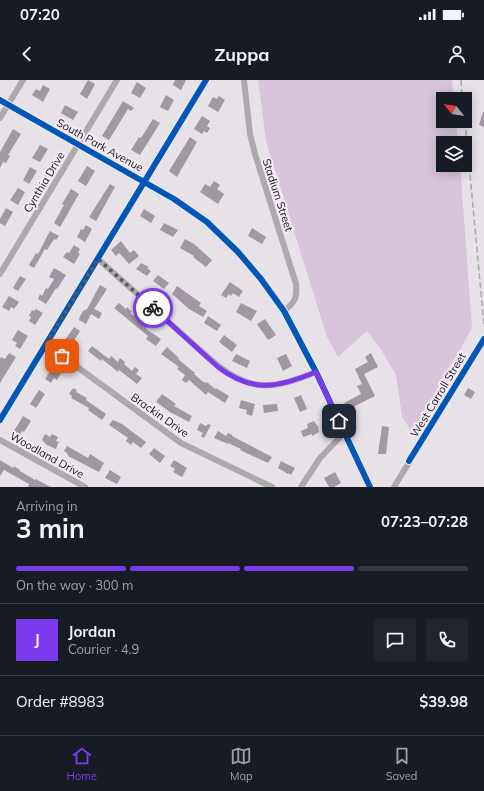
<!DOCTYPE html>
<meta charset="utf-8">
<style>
:root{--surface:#171b24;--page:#20242c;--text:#f1f3f6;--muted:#9ea1a6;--line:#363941;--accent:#7c3aed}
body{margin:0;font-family:Mulish,sans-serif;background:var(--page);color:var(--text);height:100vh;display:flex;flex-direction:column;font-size:15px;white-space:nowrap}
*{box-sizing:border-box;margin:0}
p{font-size:13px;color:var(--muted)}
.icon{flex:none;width:22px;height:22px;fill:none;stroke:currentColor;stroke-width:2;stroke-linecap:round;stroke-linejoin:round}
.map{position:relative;height:407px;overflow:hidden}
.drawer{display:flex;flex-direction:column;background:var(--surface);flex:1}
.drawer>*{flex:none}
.needle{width:26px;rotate:300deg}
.controls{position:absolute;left:436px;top:12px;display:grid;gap:8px}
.controls a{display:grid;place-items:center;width:36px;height:36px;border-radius:0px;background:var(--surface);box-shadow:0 2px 10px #0003;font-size:20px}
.pin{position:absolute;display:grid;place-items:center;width:34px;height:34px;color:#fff;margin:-17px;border-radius:8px;box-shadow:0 2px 6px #0006}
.courier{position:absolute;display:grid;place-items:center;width:40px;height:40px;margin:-20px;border:3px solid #7c3aed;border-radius:50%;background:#fff;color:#222;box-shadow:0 1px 5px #0007}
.summary em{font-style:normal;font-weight:700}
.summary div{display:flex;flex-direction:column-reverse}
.summary{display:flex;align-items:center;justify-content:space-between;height:68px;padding:0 16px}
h1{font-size:26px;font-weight:700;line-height:30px}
.bar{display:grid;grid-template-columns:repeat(4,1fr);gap:6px 4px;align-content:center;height:48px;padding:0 16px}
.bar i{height:5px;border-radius:3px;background:var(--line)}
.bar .active{background:var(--accent)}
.bar p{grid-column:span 4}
.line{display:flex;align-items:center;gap:10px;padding:0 16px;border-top:1px solid var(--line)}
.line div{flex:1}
.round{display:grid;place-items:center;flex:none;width:42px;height:42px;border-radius:0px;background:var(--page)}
.status{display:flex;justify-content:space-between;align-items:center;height:28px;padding:0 20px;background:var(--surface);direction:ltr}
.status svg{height:11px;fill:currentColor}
header{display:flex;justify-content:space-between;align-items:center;height:52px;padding:0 16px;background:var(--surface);font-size:18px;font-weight:700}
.menu{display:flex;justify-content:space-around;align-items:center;height:56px;border-top:1px solid var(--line);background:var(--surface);font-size:11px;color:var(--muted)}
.menu a{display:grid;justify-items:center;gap:2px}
.menu .active{color:var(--accent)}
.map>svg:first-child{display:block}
.green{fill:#d7c5da}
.building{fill:#a298a3}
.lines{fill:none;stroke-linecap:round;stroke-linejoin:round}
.minor{stroke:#acaaac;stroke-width:6}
.rail{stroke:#aca8ac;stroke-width:1.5;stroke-dasharray:6 3;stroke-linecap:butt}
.cycleway-casing{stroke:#f6ecf8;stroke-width:8}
.cycleway{stroke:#0057b8;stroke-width:6}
.done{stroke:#5d5a5e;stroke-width:4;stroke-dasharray:0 7.2}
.route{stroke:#7c3aed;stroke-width:5}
.labels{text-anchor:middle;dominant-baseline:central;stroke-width:4;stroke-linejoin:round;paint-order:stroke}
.street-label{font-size:11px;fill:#131014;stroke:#f6ecf8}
</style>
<div class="status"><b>07:20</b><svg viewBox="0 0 49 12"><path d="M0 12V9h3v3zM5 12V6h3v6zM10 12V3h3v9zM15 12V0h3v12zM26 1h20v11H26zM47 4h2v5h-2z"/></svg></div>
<header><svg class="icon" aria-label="back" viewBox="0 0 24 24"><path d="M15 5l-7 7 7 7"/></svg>Zuppa<svg class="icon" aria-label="person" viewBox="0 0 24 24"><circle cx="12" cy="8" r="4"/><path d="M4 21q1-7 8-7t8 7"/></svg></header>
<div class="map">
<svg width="484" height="407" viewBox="0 0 484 407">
<rect width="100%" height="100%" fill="#e7e2e8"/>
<!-- green -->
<path class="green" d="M258 0H452L454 19H443V41H456L458 63H443V85H460L472 248 412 353 402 336 396 295 380 268 367 251 338 277 327 257 266 61Z"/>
<!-- building -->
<g class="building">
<path d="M88 0 95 4 87 19 80 14Z"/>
<path d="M175 0H186L181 10 173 5Z"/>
<path d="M137 2 146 8 140 18 131 13Z"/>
<path d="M43 5 50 9 43 22 32 15 36 9 40 11Z"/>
<path d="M166 15 174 20 168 31 160 27Z"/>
<path d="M219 16 225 20 218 32 208 26 213 17 217 19Z"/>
<path d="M123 21 134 28 131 31 128 29 109 60 102 56Z"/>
<path d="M65 25 78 32 73 40 61 33Z"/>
<path d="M483 32H484V47L479 45Z"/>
<path d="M202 36 210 41 207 46 210 48 207 53 204 51 202 54 194 49Z"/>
<path d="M153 39 160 43 140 75 131 70 139 57 141 58Z"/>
<path d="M13 49 21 54 8 75 10 76 6 83 3 82 0 88V72Z"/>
<path d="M190 57 197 62 177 97 169 91Z"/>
<path d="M40 65 48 69 40 82 32 78Z"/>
<path d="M87 86 95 91 86 106 78 101Z"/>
<path d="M30 87 37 91 29 104 23 100Z"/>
<path d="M214 101 220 105 217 109 224 114 218 124 200 112 205 104 210 107Z"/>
<path d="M110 104 115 107 96 141 89 137Z"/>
<path d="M18 108 25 112 18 125 10 120Z"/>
<path d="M71 109 79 114 60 147 54 143 64 125 62 124Z"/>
<path d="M6 128 13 132 5 146 0 143V139Z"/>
<path d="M144 129 155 136 151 143 140 136Z"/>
<path d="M164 143 178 150 173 157 160 150Z"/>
<path d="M86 145 92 149 85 162 77 157 81 149 83 150Z"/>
<path d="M252 148 266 157 262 164 248 156Z"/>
<path d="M50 151 59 156 56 160 54 159 47 170 45 169 34 188 29 185 36 173 38 174Z"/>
<path d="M185 159 194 164 212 180 206 187 193 177 194 176 180 168Z"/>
<path d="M121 161 130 173 134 170 139 176 129 184 119 173 116 176 111 170Z"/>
<path d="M74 165 80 169 78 173 80 174 74 184 63 177 67 172 69 173Z"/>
<path d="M141 183 149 187 147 188 151 191 147 196 136 189Z"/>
<path d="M54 188 66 195 57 209 56 208 46 224 38 219 40 214 42 216 46 208 48 209 54 199 49 197Z"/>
<path d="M158 195 169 203 164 209 153 201Z"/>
<path d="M20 196 26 199 18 211 13 208Z"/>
<path d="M230 202 243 211 239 217 233 213 231 216 229 214 226 218 221 215Z"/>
<path d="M100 205 107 209 94 229 102 233 99 239 91 234 86 244 79 240 80 236 83 231 87 229Z"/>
<path d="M177 206 201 223 199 226 207 231 203 237 189 229 172 214Z"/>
<path d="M9 216 19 222 14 229 11 227 9 231 2 227Z"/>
<path d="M119 223 126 229 127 227 132 232 130 233 148 246 146 249 161 259 156 266 146 259 148 256 114 228Z"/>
<path d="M241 223 257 231 251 241 236 232Z"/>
<path d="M36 229 43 233 35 245 29 241 31 237 29 236 32 230 34 231Z"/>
<path d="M208 236 221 245 217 251 204 243Z"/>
<path d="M265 239 276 255 268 260 257 244Z"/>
<path d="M74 247 80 251 72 264 65 260Z"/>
<path d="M18 250 28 256 20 269 15 266 17 263 12 260Z"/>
<path d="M224 255 237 265 232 272 219 262Z"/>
<path d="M92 266 109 279 111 276 118 282 120 278 125 282 124 284 132 291 135 287 139 290 136 294 142 298 137 304 119 290 118 292 102 279 101 281 88 271Z"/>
<path d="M167 267 179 278 178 279 195 293 194 294 202 301 206 303 207 302 215 309 216 308 229 316 225 323 208 312 206 315 189 300 186 303 182 300 185 295 177 289 179 287 161 274Z"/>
<path d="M9 273 16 277 0 303V279L1 277 5 279Z"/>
<path d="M371 273 378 287 364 294 375 316 347 330 344 323 361 314 357 306 362 304 355 289 368 282 365 277Z"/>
<path d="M236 274 250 281 247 288 232 281Z"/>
<path d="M286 274 292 286 283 291 277 278Z"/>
<path d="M52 288 61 293 57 300 54 298 51 303 45 299Z"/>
<path d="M73 308 77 310 76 312 87 318 86 320 106 334 102 340 88 330 89 328 71 318 72 316 69 314Z"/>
<path d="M468 308 475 312 471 319 464 315Z"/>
<path d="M39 310 45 314 36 328 30 324Z"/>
<path d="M162 314 176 324 174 326 192 336 189 342 170 332 156 322Z"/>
<path d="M301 315 307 329 300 332 294 318Z"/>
<path d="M241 320 255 324 252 336 246 334 247 330 239 328Z"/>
<path d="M277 324 278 331 264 333 263 325Z"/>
<path d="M23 336 31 341 24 352 22 351 20 355 14 351Z"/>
<path d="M113 340 122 344 146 362 141 368 133 362 131 365 126 361 128 358 109 345Z"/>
<path d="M314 341 319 348H318L319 352 312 356V354L303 357 301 351 308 348 307 344Z"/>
<path d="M200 343 206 346 208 344 211 345 204 358 201 356 203 353 197 350Z"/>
<path d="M382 346 389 347 386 374H378Z"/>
<path d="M218 351 226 356 228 353 232 355V356L272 377 268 383 240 370 241 369 228 363V364L214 358Z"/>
<path d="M45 354 50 357 52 354 58 357 56 361 59 362 56 369 47 365 42 360Z"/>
<path d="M67 366 88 378 90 374 104 383 99 392 68 376 67 373 64 371Z"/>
<path d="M154 368 165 376 160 383 149 374Z"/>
<path d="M0 380 13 388 14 386 20 390V391L35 400 36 399 41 402 51 407H28L29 404 4 390 0 396Z"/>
<path d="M174 380 187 388 182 397 173 392 175 389 170 386Z"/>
<path d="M281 381 295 388 291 395 289 393 288 394 278 388Z"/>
<path d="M110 390 121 397 117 404 105 398Z"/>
<path d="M335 392 341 403 334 407H329L324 398Z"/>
</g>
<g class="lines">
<!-- minor -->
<g class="minor">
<path d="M244 0 250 54 255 74 296 204C297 219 295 222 284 231"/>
<path d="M0 20 174 119 207 142 238 172 261 199 284 231 316 292 370 407"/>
<path d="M0 38 23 0"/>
<path d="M98 179 210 279C248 312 270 311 316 292"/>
<path d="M0 194 117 0"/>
<path d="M46 264 181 363 272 407"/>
<path d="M0 340 206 0"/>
<path d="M0 360 85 407"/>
<path d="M301 407 320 378 344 353"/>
<path d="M394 407 484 259"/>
</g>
<!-- rail -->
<g class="rail">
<path d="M461 0 462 19"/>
<path d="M465 41 484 245"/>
</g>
<!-- cycleway casing -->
<g class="cycleway-casing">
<g id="cycleway">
<path d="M0 20 174 119 207 142 238 172 261 199 284 231 316 292 370 407"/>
<path d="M0 340 206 0"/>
<path d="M409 381 484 259"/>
</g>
</g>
<!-- cycleway -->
<use href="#cycleway" class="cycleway"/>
</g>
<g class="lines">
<!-- done -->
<path class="done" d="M62 276 46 264 98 179 153 228"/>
<!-- route -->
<path class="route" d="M153 228 218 287C253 314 279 307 316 292L339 341"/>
</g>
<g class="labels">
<!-- street labels -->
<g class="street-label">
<text transform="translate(100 65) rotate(29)">South Park Avenue</text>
<text transform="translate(44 102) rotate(-59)">Cynthia Drive</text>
<text transform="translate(278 115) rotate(72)">Stadium Street</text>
<text transform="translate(438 315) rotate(-59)">West Carroll Street</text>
<text transform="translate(160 335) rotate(35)">Brackin Drive</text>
<text transform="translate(47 375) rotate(29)">Woodland Drive</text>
</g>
</g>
</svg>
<div class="controls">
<a><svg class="needle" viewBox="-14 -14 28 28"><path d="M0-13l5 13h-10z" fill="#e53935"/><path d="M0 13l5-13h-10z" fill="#9ea1a6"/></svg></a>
<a><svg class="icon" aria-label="layers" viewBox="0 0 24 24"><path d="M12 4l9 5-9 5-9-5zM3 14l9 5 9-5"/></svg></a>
</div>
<div class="pin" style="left:62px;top:276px;background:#ea580c"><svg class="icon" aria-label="bag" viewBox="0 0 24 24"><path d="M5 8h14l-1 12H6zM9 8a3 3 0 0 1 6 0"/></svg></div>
<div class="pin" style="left:339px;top:341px;background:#1f2937"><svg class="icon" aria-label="home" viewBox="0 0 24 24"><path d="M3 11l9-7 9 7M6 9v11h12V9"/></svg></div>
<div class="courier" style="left:153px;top:228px"><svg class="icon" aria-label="bike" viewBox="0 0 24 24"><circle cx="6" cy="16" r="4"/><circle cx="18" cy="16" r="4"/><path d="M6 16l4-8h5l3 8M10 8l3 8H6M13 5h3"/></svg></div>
</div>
<section class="drawer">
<div class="summary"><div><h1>3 min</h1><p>Arriving in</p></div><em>07:23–07:28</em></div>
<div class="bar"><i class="active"></i><i class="active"></i><i class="active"></i><i></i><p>On the way · 300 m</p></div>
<div class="line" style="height:72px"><b class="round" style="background:var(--accent);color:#fff">J</b><div><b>Jordan</b><p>Courier · 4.9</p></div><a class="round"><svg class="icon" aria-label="chat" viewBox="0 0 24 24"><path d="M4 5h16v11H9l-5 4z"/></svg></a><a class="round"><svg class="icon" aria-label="phone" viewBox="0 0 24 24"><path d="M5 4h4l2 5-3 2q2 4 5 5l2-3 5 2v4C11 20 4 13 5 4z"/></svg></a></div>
<div class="line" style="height:52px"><div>Order #8983</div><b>$39.98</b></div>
</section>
<nav class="menu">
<a class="active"><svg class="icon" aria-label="home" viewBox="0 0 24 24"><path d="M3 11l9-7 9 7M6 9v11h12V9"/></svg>Home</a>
<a><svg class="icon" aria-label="map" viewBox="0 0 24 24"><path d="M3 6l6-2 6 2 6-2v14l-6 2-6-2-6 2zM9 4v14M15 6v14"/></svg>Map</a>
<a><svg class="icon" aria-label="saved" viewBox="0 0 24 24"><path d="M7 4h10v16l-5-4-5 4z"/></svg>Saved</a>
</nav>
